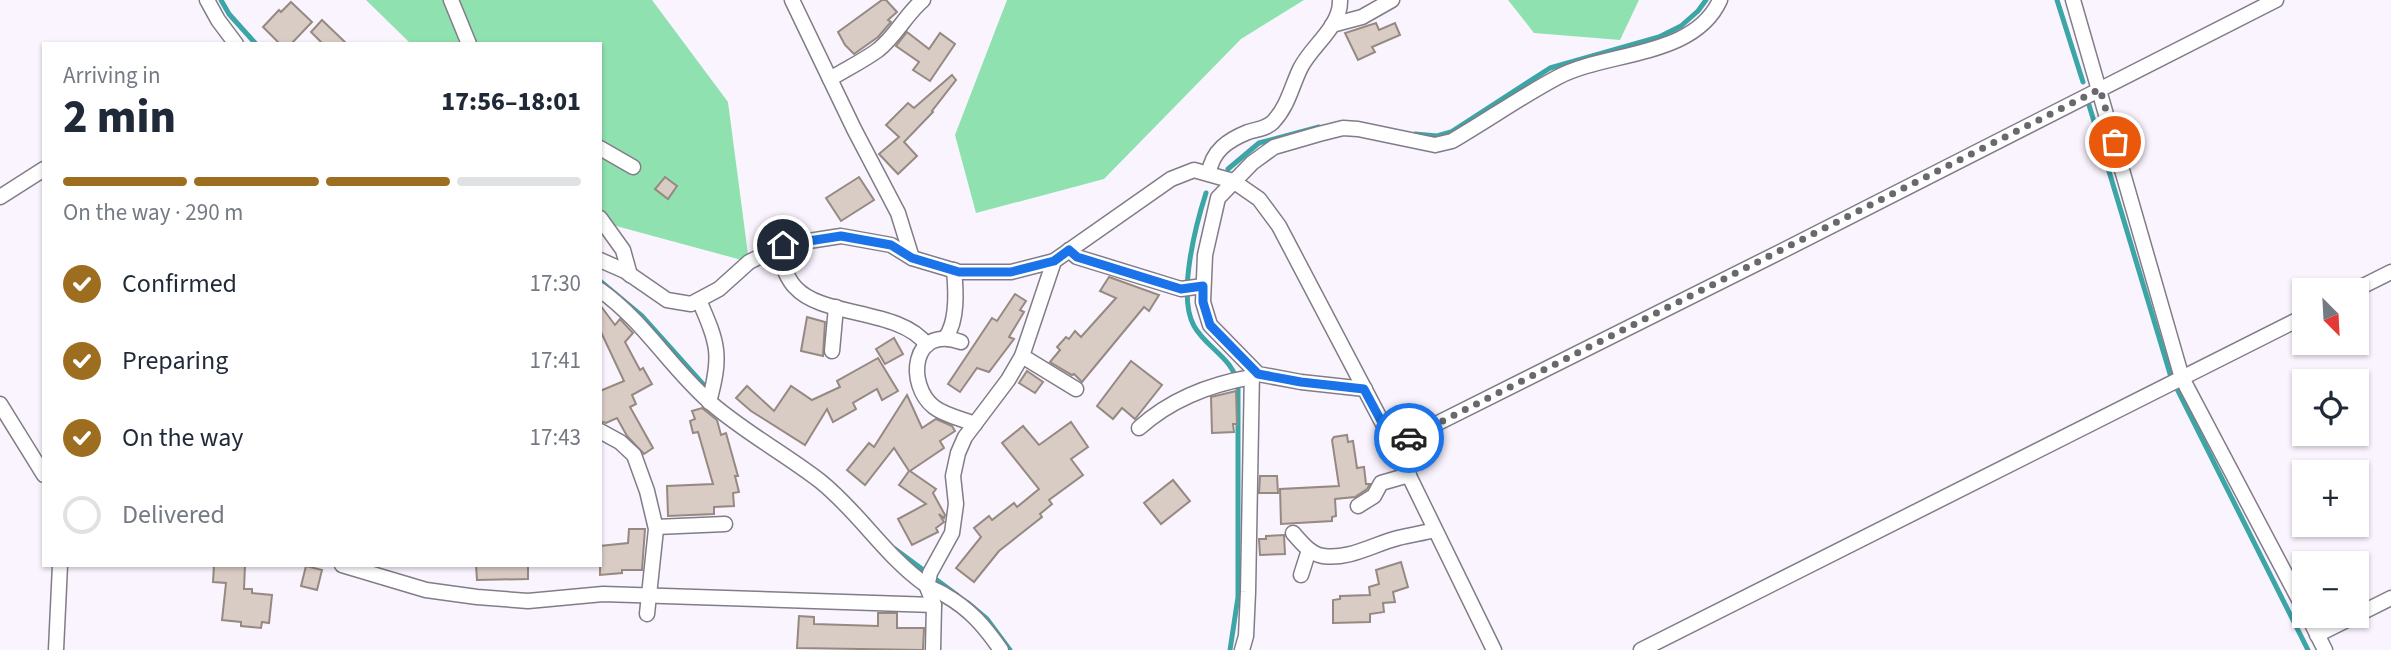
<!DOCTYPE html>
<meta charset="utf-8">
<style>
:root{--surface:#fff;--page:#f6f6f7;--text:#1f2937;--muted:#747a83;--line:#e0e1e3;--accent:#9d6e20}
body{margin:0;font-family:"Source Sans 3",sans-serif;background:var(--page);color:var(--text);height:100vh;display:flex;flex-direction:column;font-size:26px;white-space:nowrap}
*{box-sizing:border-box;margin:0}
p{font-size:23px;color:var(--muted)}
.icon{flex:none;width:38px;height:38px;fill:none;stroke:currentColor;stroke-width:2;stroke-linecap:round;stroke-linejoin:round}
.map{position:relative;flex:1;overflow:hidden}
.side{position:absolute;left:42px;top:42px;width:560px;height:525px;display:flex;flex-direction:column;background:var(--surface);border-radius:0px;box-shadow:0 2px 5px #0004}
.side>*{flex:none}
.needle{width:46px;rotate:156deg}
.fabs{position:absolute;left:2292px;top:278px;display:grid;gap:14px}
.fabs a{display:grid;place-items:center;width:77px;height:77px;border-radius:0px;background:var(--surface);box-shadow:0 2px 5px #0004;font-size:35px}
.pin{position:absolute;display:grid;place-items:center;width:60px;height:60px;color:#fff;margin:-30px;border:4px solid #fff;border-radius:50%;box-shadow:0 2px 7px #0007}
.courier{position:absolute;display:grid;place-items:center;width:70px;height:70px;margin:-35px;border:5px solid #1a73e8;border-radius:50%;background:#fff;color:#222;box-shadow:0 2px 9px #0007}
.summary em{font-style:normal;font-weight:800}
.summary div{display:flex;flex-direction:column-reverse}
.summary{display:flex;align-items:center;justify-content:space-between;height:119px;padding:0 21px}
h1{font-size:46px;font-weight:800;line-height:52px}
.bar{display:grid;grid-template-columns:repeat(4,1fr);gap:10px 7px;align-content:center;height:84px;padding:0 21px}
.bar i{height:9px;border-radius:5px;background:var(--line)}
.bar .active{background:var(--accent)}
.bar p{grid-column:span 4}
ol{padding:0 21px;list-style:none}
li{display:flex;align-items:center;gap:21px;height:77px}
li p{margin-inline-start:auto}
li .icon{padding:7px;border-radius:50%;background:var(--accent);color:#fff;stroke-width:4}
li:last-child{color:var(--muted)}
li i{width:38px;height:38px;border:4px solid var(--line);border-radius:50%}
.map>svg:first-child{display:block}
.green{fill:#8fe2af}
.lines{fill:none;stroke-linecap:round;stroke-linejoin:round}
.stream{stroke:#3ca5a6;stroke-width:5}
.building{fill:#d9ccc5;stroke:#958982;stroke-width:2}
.street-casing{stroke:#827c87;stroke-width:17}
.street{stroke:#fff;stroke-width:14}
.done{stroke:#6a676d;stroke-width:7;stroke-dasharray:0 12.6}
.route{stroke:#1a73e8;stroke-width:9}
</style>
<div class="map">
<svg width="2391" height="650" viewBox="0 0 2391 650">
<rect width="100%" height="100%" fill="#faf4fe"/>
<!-- green -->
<g class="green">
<path d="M366 0H652L728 102 749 262 605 223 600 219V44H411Z"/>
<path d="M1007 0H1304L1241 39 1104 179 976 213 955 135Z"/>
<path d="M1508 0H1639L1620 40 1534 33Z"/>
</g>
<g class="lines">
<!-- stream -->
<g class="stream">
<path d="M221 0 229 14 256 44"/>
<path d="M2057 0 2083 82"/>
<path d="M2089 105 2171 377 2308 650"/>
<path d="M1415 134 1437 136 1451 132 1550 68 1659 37 1681 26 1698 11 1706 0"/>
<path d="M1228 169 1259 143 1319 127"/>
<path d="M1206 193C1196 224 1177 296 1194 326 1207 349 1234 358 1238 386V597L1230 650"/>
<path d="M600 281 642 316 710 392"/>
<path d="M895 549 957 595"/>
<path d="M968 603 987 619 1010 650"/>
</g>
</g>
<!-- building -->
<g class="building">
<path d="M882 0H886L897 12 888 20 891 22 878 37 854 54 845 45 838 32Z"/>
<path d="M291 2 312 22 291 44H280L263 27 279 10 281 12Z"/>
<path d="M322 20 347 44H323L311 32Z"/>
<path d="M1376 23 1379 30 1395 23 1400 35 1372 47 1375 52 1358 60 1345 33Z"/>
<path d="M907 32 929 49 940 33 955 44 930 81 913 70 919 62 896 46Z"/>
<path d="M952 75 956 80 932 111 933 112 904 142 917 156 898 174 879 154 899 137 886 125 908 103 914 108Z"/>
<path d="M665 177 677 186 668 199 655 189Z"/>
<path d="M859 177 874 200 841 221 826 198Z"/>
<path d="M1109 277 1159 295 1149 311 1144 307 1082 382 1074 374 1072 375 1050 362 1060 350 1057 347 1066 337 1069 339 1075 331 1081 337 1116 298 1100 291Z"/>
<path d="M1015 294 1026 301 1020 310 1024 312 1009 337 1014 339 989 372 977 368 960 392 948 384 992 318 997 321Z"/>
<path d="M600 305 615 325 620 319 633 333 625 342 640 370 643 368 652 384 632 395 636 404 630 407 653 448 644 454 627 436 617 418 606 423 600 421V391L624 381 600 330Z"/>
<path d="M807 317 825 322 823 356 801 351Z"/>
<path d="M894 338 903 354 885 364 876 349Z"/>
<path d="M878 358 898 391 882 400 877 389 853 403 856 409 833 422 827 409 805 445 751 411 736 398 747 386 774 411 791 386 812 400 840 387 837 381Z"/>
<path d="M1131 361 1162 385 1135 419 1122 408 1113 419 1097 406Z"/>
<path d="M1027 371 1043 382 1035 393 1019 383Z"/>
<path d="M1236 391 1237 424H1233L1234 432 1212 433 1211 397Z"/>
<path d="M907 395 922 428 936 419 952 426 955 431 940 441 944 448 910 471 936 489 933 493 945 515 944 518 939 514 944 522 936 528 938 532 912 545 898 519 926 504 899 485 909 471 894 448 865 485 847 470 869 443 874 447Z"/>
<path d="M702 408 717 420 721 435 726 433 738 476H735L739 492 733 493 734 506 714 507V514L668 516 667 486 713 484 698 432 693 433 690 421 695 419 692 411Z"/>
<path d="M1071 422 1088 447 1071 459 1083 475 1049 500 1052 504 1040 514 1042 517 999 551 974 582 956 568 981 537 974 528 989 516 992 520 1014 503 1017 507 1039 489 1002 443 1023 426 1039 445Z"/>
<path d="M1347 435 1348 442 1353 441 1357 468 1364 467 1366 484H1370L1367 489 1355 497 1335 499 1336 516 1332 517V521L1281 524 1280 489 1339 486 1332 440 1334 437Z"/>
<path d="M1260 476H1277L1278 493H1259Z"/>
<path d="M1173 480 1190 501 1161 524 1144 503Z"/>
<path d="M629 529H645L642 570H622V573L600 575V546L628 543Z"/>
<path d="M1284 535 1285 554 1260 555 1259 539H1266V536Z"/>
<path d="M1401 562 1408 587 1393 592 1395 602 1383 603 1384 612 1370 614V622L1333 623V600L1340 599V596L1370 595 1369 587 1379 584 1376 570Z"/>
<path d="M214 565H245L244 589H252V593L272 595 269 623 262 622 261 628 241 626V622L222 620 226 583 213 582Z"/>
<path d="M476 565H528V579L477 580Z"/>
<path d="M306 566 322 570 317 590 301 586Z"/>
<path d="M878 613H897V628H924L923 650 797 648 799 616 814 617V624L878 626Z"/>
</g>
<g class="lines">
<!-- street casing -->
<g class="street-casing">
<g id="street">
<path d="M207 0 218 20 236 44"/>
<path d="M451 0 469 44"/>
<path d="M792 0 854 129 898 213 912 258"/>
<path d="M2073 0 2182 378 2305 611"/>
<path d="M1332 25 1362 17 1392 0"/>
<path d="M830 79C846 69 863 61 878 50 896 36 906 14 923 0"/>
<path d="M600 148 633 167"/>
<path d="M1209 173C1212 151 1228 140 1248 132 1257 129 1266 129 1273 122 1288 106 1291 88 1300 69 1311 46 1341 27 1340 0"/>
<path d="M0 197 44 169"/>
<path d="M600 218 623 250 630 275"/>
<path d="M776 248C781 260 786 278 795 287 822 318 900 308 927 345"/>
<path d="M1069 250 1077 257 1181 289 1203 286"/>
<path d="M600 260 625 271 667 300 691 304 719 289 749 262 783 245 841 236 891 245 912 258 959 272H1011L1054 261 1171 179 1194 170 1233 181 1259 199 1279 226 1394 445 1782 251 2276 0"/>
<path d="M600 290C645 322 671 369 712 404 746 433 785 454 820 481 859 512 885 556 926 585 932 589 939 591 945 595 970 609 985 627 1001 650"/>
<path d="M2355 290 2391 272"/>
<path d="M699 300C718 344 722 354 709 402"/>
<path d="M946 337C958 320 956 290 954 270"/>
<path d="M961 342C911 324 906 385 934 407 944 415 962 419 975 424"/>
<path d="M832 351 836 307"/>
<path d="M1022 356 1076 389"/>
<path d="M1365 389 1301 382 1258 374 1210 325 1203 302 1205 255 1218 198 1252 163 1274 147 1319 134 1343 128 1358 129 1435 145 1452 141C1488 120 1522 96 1558 77 1607 51 1694 58 1720 0"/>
<path d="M0 404 44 475"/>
<path d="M1139 428C1170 400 1211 384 1252 377"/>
<path d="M600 431 620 442 634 455 647 491 656 529 647 614"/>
<path d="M1394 445 1494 650"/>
<path d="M1358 506 1374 496 1381 483 1409 475"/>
<path d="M656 527 725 524"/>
<path d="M1293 533C1301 542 1310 554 1323 556 1349 560 1374 544 1398 538 1410 535 1423 533 1435 530"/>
<path d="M342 565 426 590 477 597 528 601 603 594 934 605"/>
<path d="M1301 575 1309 550"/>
<path d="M2357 615 2391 598"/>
<path d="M2308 616 2325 650"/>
<path d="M2317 635 2355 616"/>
<path d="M56 650 60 565"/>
<path d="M933 650 934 605 927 587 930 573 952 533 956 504 953 476 958 453 965 437 1008 380 1022 356 1054 261"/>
<path d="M1242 650 1246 636 1248 592 1252 371"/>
<path d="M1641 650 2305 316"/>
</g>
</g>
<!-- street -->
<use href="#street" class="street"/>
</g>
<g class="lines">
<!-- done -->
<path class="done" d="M1409 438 2100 89 2115 142"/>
<!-- route -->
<path class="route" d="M783 245 841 236 891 245 912 258 959 272H1011L1054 261 1069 250 1077 257 1181 289 1203 286V302L1210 325 1258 374 1301 382 1364 389 1394 445 1409 438"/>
</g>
</svg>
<div class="fabs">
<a><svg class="needle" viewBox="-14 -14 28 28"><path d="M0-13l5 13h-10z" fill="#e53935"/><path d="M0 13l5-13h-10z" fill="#747a83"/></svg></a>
<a><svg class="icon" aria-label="locate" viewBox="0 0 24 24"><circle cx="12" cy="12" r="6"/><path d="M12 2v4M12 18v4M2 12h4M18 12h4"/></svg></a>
<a>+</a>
<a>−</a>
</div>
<div class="pin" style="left:2115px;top:142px;background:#ea580c"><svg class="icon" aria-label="bag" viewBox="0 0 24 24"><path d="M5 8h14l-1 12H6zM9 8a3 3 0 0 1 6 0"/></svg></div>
<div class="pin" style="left:783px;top:245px;background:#1f2937"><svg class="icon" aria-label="home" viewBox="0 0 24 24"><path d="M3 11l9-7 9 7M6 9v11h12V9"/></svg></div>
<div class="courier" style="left:1409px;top:438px"><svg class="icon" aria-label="car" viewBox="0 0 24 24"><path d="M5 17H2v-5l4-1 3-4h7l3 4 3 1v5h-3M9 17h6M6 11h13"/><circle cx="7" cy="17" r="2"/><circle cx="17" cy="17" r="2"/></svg></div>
<section class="side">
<div class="summary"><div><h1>2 min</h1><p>Arriving in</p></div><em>17:56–18:01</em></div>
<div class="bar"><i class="active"></i><i class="active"></i><i class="active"></i><i></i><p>On the way · 290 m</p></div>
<ol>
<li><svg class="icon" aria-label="check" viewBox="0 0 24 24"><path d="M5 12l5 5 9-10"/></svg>Confirmed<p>17:30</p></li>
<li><svg class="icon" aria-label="check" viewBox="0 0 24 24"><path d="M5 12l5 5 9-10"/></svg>Preparing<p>17:41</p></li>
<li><svg class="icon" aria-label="check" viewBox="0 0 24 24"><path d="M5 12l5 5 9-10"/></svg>On the way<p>17:43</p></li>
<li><i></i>Delivered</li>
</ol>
</section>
</div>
